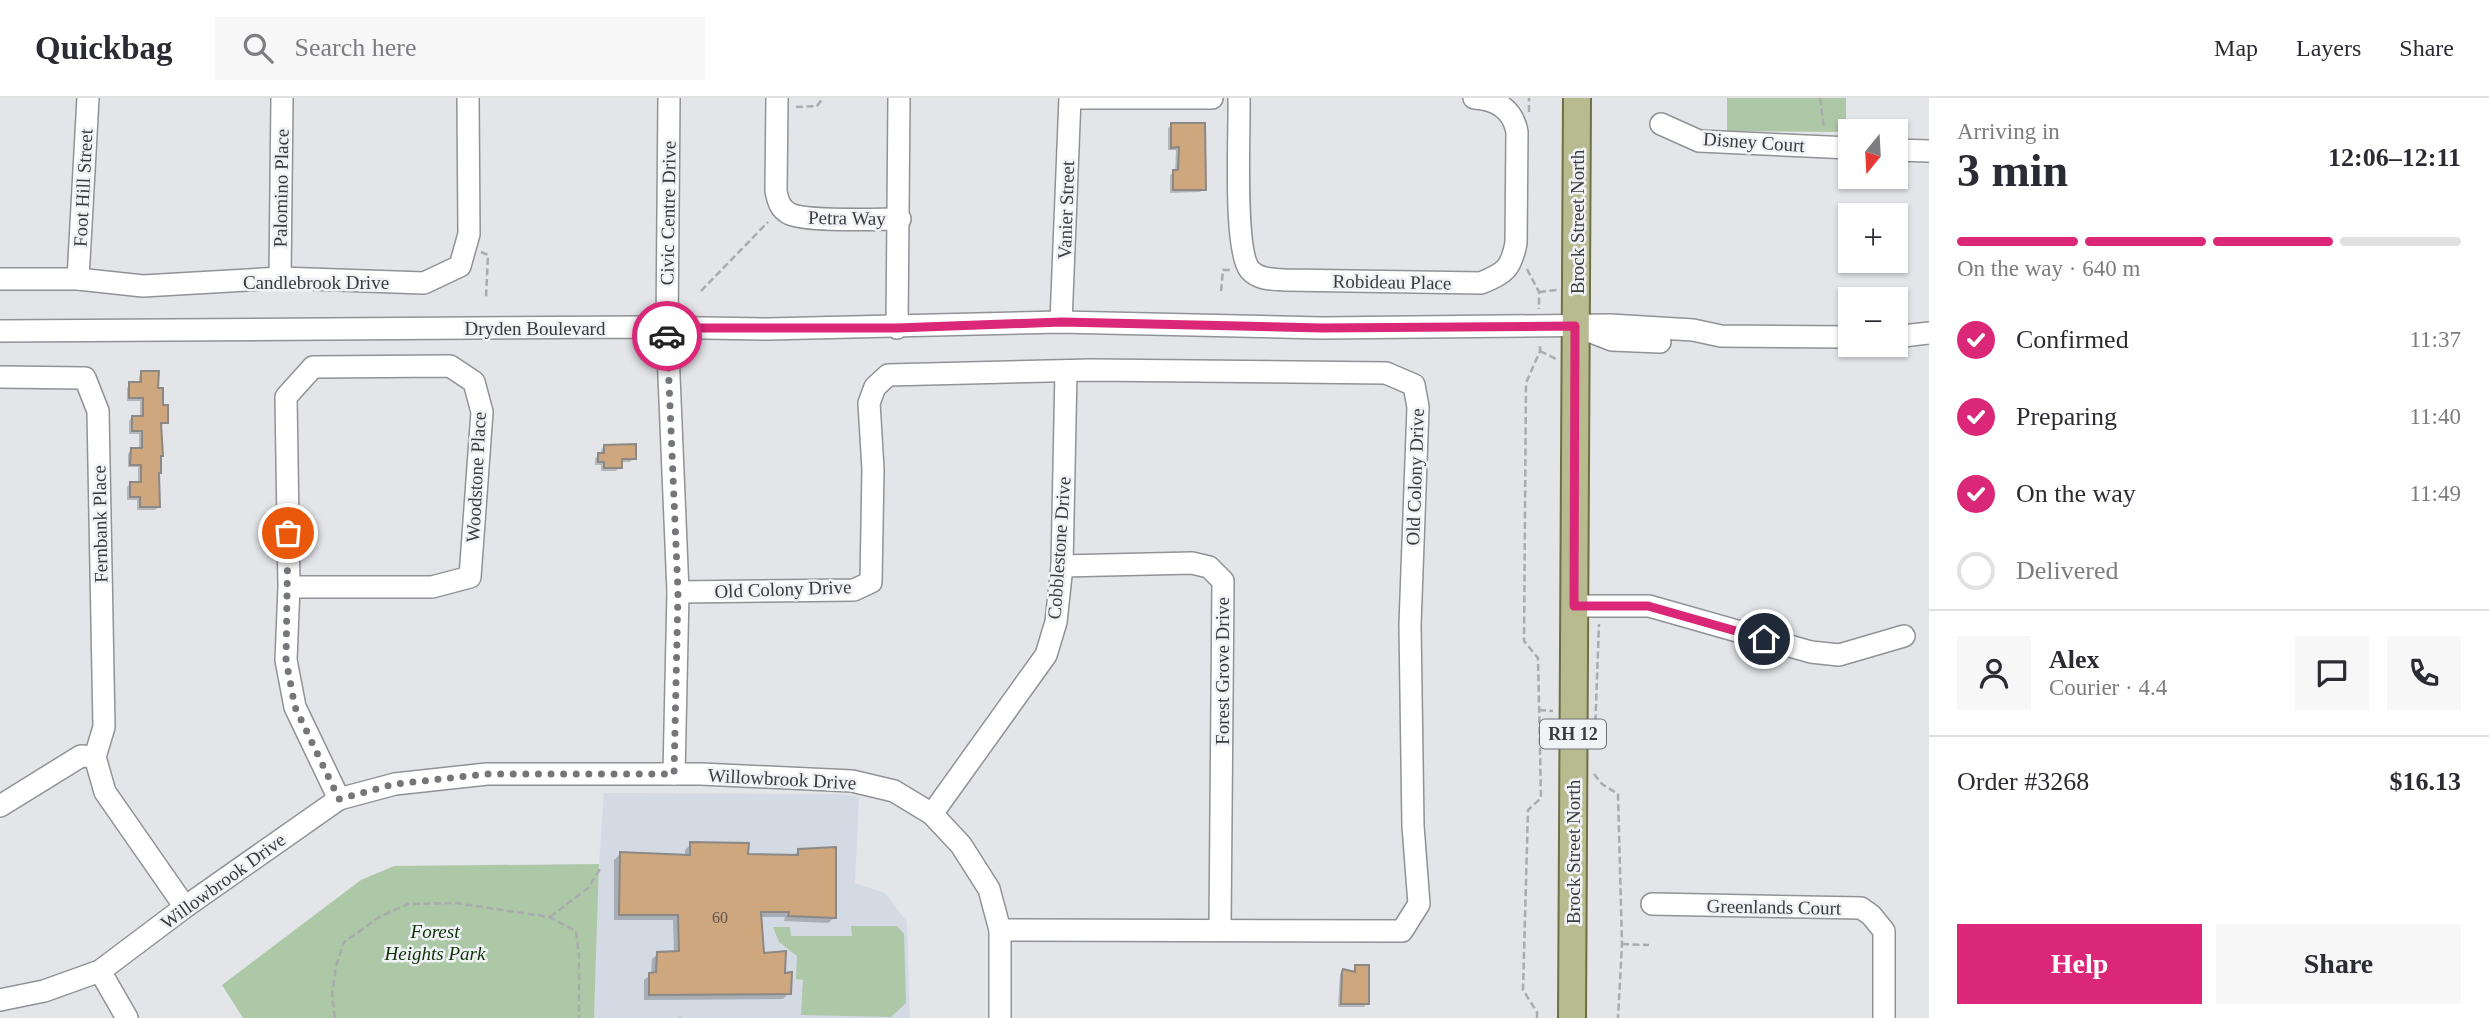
<!DOCTYPE html>
<meta charset="utf-8">
<style>
:root{--surface:#fff;--page:#f7f7f7;--text:#2b2b33;--muted:#7c7c81;--line:#e1e1e2;--accent:#db2777}
body{margin:0;font-family:Georgia,serif;background:var(--page);color:var(--text);height:100vh;display:flex;flex-direction:column;font-size:26px;white-space:nowrap}
*{box-sizing:border-box;margin:0}
p{font-size:23px;color:var(--muted)}
.icon{flex:none;width:38px;height:38px;fill:none;stroke:currentColor;stroke-width:2;stroke-linecap:round;stroke-linejoin:round}
.map{position:relative;flex:1;overflow:hidden}
.details{display:flex;flex-direction:column;background:var(--surface);width:560px}
.details>*{flex:none}
.needle{width:46px;rotate:198deg}
.controls{position:absolute;left:1838px;top:21px;display:grid;gap:14px}
.controls a{display:grid;place-items:center;width:70px;height:70px;border-radius:0px;background:var(--surface);box-shadow:0 2px 5px #0004;font-size:35px}
.pin{position:absolute;display:grid;place-items:center;width:60px;height:60px;color:#fff;margin:-30px;border:4px solid #fff;border-radius:50%;box-shadow:0 2px 7px #0007}
.courier{position:absolute;display:grid;place-items:center;width:70px;height:70px;margin:-35px;border:5px solid #db2777;border-radius:50%;background:#fff;color:#222;box-shadow:0 2px 9px #0007}
.headline em{font-style:normal;font-weight:800}
.headline div{display:flex;flex-direction:column-reverse}
.headline{display:flex;align-items:center;justify-content:space-between;height:119px;padding:0 28px}
h1{font-size:46px;font-weight:800;line-height:52px}
.bar{display:grid;grid-template-columns:repeat(4,1fr);gap:10px 7px;align-content:center;height:84px;padding:0 28px}
.bar i{height:9px;border-radius:5px;background:var(--line)}
.bar .current{background:var(--accent)}
.bar p{grid-column:span 4}
.line{display:flex;align-items:center;gap:18px;padding:0 28px;border-top:2px solid var(--line)}
.line div{flex:1}
.round{display:grid;place-items:center;flex:none;width:74px;height:74px;border-radius:0px;background:var(--page)}
ol{padding:0 28px;list-style:none}
li{display:flex;align-items:center;gap:21px;height:77px}
li p{margin-inline-start:auto}
li .icon{padding:7px;border-radius:50%;background:var(--accent);color:#fff;stroke-width:4}
li:last-child{color:var(--muted)}
li i{width:38px;height:38px;border:4px solid var(--line);border-radius:50%}
.cta{display:flex;gap:14px;margin-top:auto;padding:14px 28px}
.cta a{flex:1;height:80px;border-radius:0px;background:var(--accent);color:#fff;font-size:28px;font-weight:800;line-height:80px;text-align:center}
.cta a+a{background:var(--page);color:var(--text)}
header{display:flex;align-items:center;gap:42px;box-sizing:border-box;height:98px;padding:0 35px;background:var(--surface);border-bottom:2px solid var(--line)}
header strong{font-size:33px}
nav{display:flex;gap:38px;margin-inline-start:auto;font-size:24px}
.search{width:490px;height:63px;background:var(--page);display:flex;align-items:center;gap:18px;box-sizing:border-box;padding:0 24px;border-radius:0px;color:var(--muted);font-size:26px}
main{display:flex;flex:1;min-height:0}
.map>svg:first-child{display:block}
.built{fill:#d3dae4}
.green{fill:#acc8a7}
.shadow{fill:#0003}
.building{fill:#cea77e;stroke:#8b8885;stroke-width:2}
.lines{fill:none;stroke-linecap:round;stroke-linejoin:round}
.minor-casing{stroke:#909295;stroke-width:24}
.major-casing{stroke:#6c7042;stroke-width:30}
.path{stroke:#a9abae;stroke-width:2.5;stroke-dasharray:7 3.5;stroke-linecap:butt}
.minor{stroke:#fff;stroke-width:21}
.major{stroke:#b7bb8f;stroke-width:26}
.done{stroke:#757679;stroke-width:7;stroke-dasharray:0 12.6}
.route{stroke:#db2777;stroke-width:9}
.labels{text-anchor:middle;dominant-baseline:central;stroke-width:5;stroke-linejoin:round;paint-order:stroke}
.number-label{font-size:16px;fill:#5f564d}
.shield{fill:#f0f2f6;stroke:#717274;stroke-width:2}
.shield-label{font-size:18px;font-weight:bold;fill:#3a3b3d}
.street-label{font-size:19px;fill:#3a3b3d;stroke:#f0f2f6}
.park-label{font-size:19px;font-style:italic;fill:#0d3308;stroke:#f0f2f6}
</style>
<header>
<strong>Quickbag</strong>
<div class="search"><svg class="icon" aria-label="search" viewBox="0 0 24 24"><circle cx="10" cy="10" r="6"/><path d="M15 15l6 6"/></svg>Search here</div>
<nav><a>Map</a><a>Layers</a><a>Share</a></nav>
</header>
<main>
<div class="map">
<svg width="1929" height="920" viewBox="0 0 1929 920">
<rect width="100%" height="100%" fill="#e3e5e9"/>
<!-- built -->
<path class="built" d="M604 695 838 696 859 699 855 785 885 795 907 824 910 920H594L599 766Z"/>
<!-- green -->
<g class="green">
<path d="M1727 0H1846V34L1727 33Z"/>
<path d="M599 766 594 920H243L222 887 361 782 394 768Z"/>
<path d="M851 828H897L904 836 906 905 891 919 801 917 803 882 796 881 797 858 779 844 773 829H790L791 838H852Z"/>
</g>
<!-- shadow -->
<g class="shadow">
<path d="M1172 27 1204 91 1200 94 1170 95V77L1175 74 1176 52H1168V30Z"/>
<path d="M142 275 157 292 167 324 160 328 162 358 157 377 159 409 155 412H137V402H127V389L130 385 138 386V369H128V356L131 352H139V336H129V323L132 319H140V303H127V290L130 286H139V278Z"/>
<path d="M604 348 634 360 630 364H620V369L616 373H601V367H595V360L601 357V352Z"/>
<path d="M691 746 747 758 792 759 798 753 834 820 828 825 784 823 785 819H760L762 857 783 876 789 895 783 901 644 902V882L651 876 652 861 658 856 674 855 673 822H614V762L620 756 685 758V752Z"/>
<path d="M1355 869 1367 905 1364 909H1338L1340 876 1344 873 1352 875Z"/>
</g>
<!-- building -->
<g class="building">
<path d="M1171 25H1205L1206 92H1173V72H1178L1179 49 1171 50Z"/>
<path d="M141 273H159L158 290H163V307H168V325H161L163 358H161V375H159L160 409H140V399H130V384H141V367H130L131 350H142V333H132V318H143V300H129V284H141Z"/>
<path d="M636 346V361H622V370H604V364H598V355H604V347Z"/>
<path d="M690 744 749 745 748 756 798 757V751L836 749V820L788 818 789 814H761L764 855 786 853 785 875 792 874 791 896 649 897V875L656 874 657 854 679 853 678 817H619L620 754 690 757Z"/>
<path d="M1355 867H1369V906H1341L1342 874 1343 871 1355 874Z"/>
</g>
<g class="lines">
<!-- minor casing -->
<g class="minor-casing">
<g id="minor">
<path d="M669 0 667 230 678 494 674 676"/>
<path d="M777 0 776 93C778 103 780 111 790 116 808 124 876 121 900 121"/>
<path d="M1070 0H1212"/>
<path d="M1239 0C1240 31 1233 152 1250 172 1259 182 1273 181 1285 182L1481 185C1505 175 1511 171 1516 145L1517 34C1513 11 1496 1 1474 0"/>
<path d="M1661 26 1699 43 1850 50"/>
<path d="M1895 52 1929 53"/>
<path d="M280 180 282 0"/>
<path d="M0 181H78L143 188 280 180 424 185 460 168 469 136 468 0"/>
<path d="M78 181 88 0"/>
<path d="M1061 224 1070 0"/>
<path d="M897 230 899 0"/>
<path d="M1586 232 1612 242 1660 244"/>
<path d="M0 233 646 229 768 231 1061 224 1322 230 1610 227 1693 232 1721 238 1850 239"/>
<path d="M1895 239 1929 235"/>
<path d="M0 279 85 280 98 313 104 629 95 659 105 694 185 809"/>
<path d="M1062 468 1192 465 1209 469 1223 483 1220 831"/>
<path d="M289 489H432L470 479 482 314 474 284 450 268 313 269 286 299 289 489 286 562 295 609 339 701"/>
<path d="M678 494 854 492 871 484 873 371 869 305 875 289 888 277 1091 272 1386 275 1414 287 1418 309 1410 527 1413 728 1419 806 1402 833 1000 832"/>
<path d="M1574 508H1649L1811 554 1839 557 1904 538"/>
<path d="M0 708 81 658 95 659"/>
<path d="M932 716 1046 557 1056 524 1062 468 1066 273"/>
<path d="M1652 806 1861 810 1871 817 1884 833V920"/>
<path d="M100 873 127 920"/>
<path d="M0 902 44 893 100 873 185 809 339 701 395 686 487 676H701L852 683 894 693 932 716 961 747 989 791 1000 832V920"/>
</g>
</g>
<!-- major casing -->
<g class="major-casing">
<path id="major" d="M1572 920 1577 0"/>
</g>
<!-- path -->
<g class="path">
<path d="M1820 0 1824 31"/>
<path d="M796 9 817 8 823 0"/>
<path d="M1529 14V0"/>
<path d="M481 154 488 157 486 199"/>
<path d="M1527 171 1539 194V211"/>
<path d="M701 193 768 124"/>
<path d="M1221 193 1223 172H1231"/>
<path d="M1539 194 1557 192"/>
<path d="M1540 253 1556 261"/>
<path d="M1539 612 1553 613"/>
<path d="M1595 634 1599 526"/>
<path d="M1594 676 1602 686 1618 696 1622 846 1618 920"/>
<path d="M550 819 588 790 600 771"/>
<path d="M1622 846 1649 847"/>
<path d="M335 920 332 897 336 868 344 844 381 818 408 806 456 805 549 819 576 833 579 858V920"/>
<path d="M680 920V919"/>
<path d="M1537 920V914L1523 892 1528 712 1541 700 1538 560 1524 543 1526 285 1540 253V245"/>
</g>
<!-- minor -->
<use href="#minor" class="minor"/>
<!-- major -->
<use href="#major" class="major"/>
</g>
<g class="lines">
<!-- done -->
<path class="done" d="M288 435 286 562 295 609 339 701 395 686 486 676H674L678 494 667 238"/>
<!-- route -->
<path class="route" d="M667 238V230H897L1061 224 1322 230 1575 228 1574 508H1648L1764 541"/>
</g>
<g class="labels">
<!-- number labels -->
<g class="number-label">
<text x="720" y="819">60</text>
</g>
<!-- shield labels -->
<rect class="shield" x="1540" y="621.5" width="66" height="29" rx="5"/>
<g class="shield-label">
<text x="1573" y="636">RH 12</text>
</g>
<!-- street labels -->
<g class="street-label">
<text transform="translate(1754 44) rotate(4)">Disney Court</text>
<text transform="translate(83 90) rotate(-87)">Foot Hill Street</text>
<text transform="translate(281 90) rotate(-89)">Palomino Place</text>
<text transform="translate(1066 112) rotate(-88)">Vanier Street</text>
<text transform="translate(668 115) rotate(-89)">Civic Centre Drive</text>
<text transform="translate(847 120) rotate(1)">Petra Way</text>
<text transform="translate(1577 124) rotate(-90)">Brock Street North</text>
<text x="316" y="184">Candlebrook Drive</text>
<text transform="translate(1392 184) rotate(1)">Robideau Place</text>
<text x="535" y="230">Dryden Boulevard</text>
<text transform="translate(476 379) rotate(-87)">Woodstone Place</text>
<text transform="translate(1415 379) rotate(-88)">Old Colony Drive</text>
<text transform="translate(100 426) rotate(-91)">Fernbank Place</text>
<text transform="translate(1059 450) rotate(-86)">Cobblestone Drive</text>
<text transform="translate(783 491) rotate(-2)">Old Colony Drive</text>
<text transform="translate(1222 573) rotate(-90)">Forest Grove Drive</text>
<text transform="translate(782 681) rotate(3)">Willowbrook Drive</text>
<text transform="translate(1573 754) rotate(-90)">Brock Street North</text>
<text transform="translate(223 783) rotate(-36)">Willowbrook Drive</text>
<text transform="translate(1774 809) rotate(1)">Greenlands Court</text>
</g>
<!-- park labels -->
<g class="park-label">
<text x="435" y="833">Forest<tspan x="435" dy="22">Heights Park</tspan></text>
</g>
</g>
</svg>
<div class="controls">
<a><svg class="needle" viewBox="-14 -14 28 28"><path d="M0-13l5 13h-10z" fill="#e53935"/><path d="M0 13l5-13h-10z" fill="#7c7c81"/></svg></a>
<a>+</a>
<a>−</a>
</div>
<div class="pin" style="left:288px;top:435px;background:#ea580c"><svg class="icon" aria-label="bag" viewBox="0 0 24 24"><path d="M5 8h14l-1 12H6zM9 8a3 3 0 0 1 6 0"/></svg></div>
<div class="pin" style="left:1764px;top:541px;background:#1f2937"><svg class="icon" aria-label="home" viewBox="0 0 24 24"><path d="M3 11l9-7 9 7M6 9v11h12V9"/></svg></div>
<div class="courier" style="left:667px;top:238px"><svg class="icon" aria-label="car" viewBox="0 0 24 24"><path d="M5 17H2v-5l4-1 3-4h7l3 4 3 1v5h-3M9 17h6M6 11h13"/><circle cx="7" cy="17" r="2"/><circle cx="17" cy="17" r="2"/></svg></div>
</div>
<section class="details">
<div class="headline"><div><h1>3 min</h1><p>Arriving in</p></div><em>12:06–12:11</em></div>
<div class="bar"><i class="current"></i><i class="current"></i><i class="current"></i><i></i><p>On the way · 640 m</p></div>
<ol>
<li><svg class="icon" aria-label="check" viewBox="0 0 24 24"><path d="M5 12l5 5 9-10"/></svg>Confirmed<p>11:37</p></li>
<li><svg class="icon" aria-label="check" viewBox="0 0 24 24"><path d="M5 12l5 5 9-10"/></svg>Preparing<p>11:40</p></li>
<li><svg class="icon" aria-label="check" viewBox="0 0 24 24"><path d="M5 12l5 5 9-10"/></svg>On the way<p>11:49</p></li>
<li><i></i>Delivered</li>
</ol>
<div class="line" style="height:126px"><a class="round"><svg class="icon" aria-label="person" viewBox="0 0 24 24"><circle cx="12" cy="8" r="4"/><path d="M4 21q1-7 8-7t8 7"/></svg></a><div><b>Alex</b><p>Courier · 4.4</p></div><a class="round"><svg class="icon" aria-label="chat" viewBox="0 0 24 24"><path d="M4 5h16v11H9l-5 4z"/></svg></a><a class="round"><svg class="icon" aria-label="phone" viewBox="0 0 24 24"><path d="M5 4h4l2 5-3 2q2 4 5 5l2-3 5 2v4C11 20 4 13 5 4z"/></svg></a></div>
<div class="line" style="height:91px"><div>Order #3268</div><b>$16.13</b></div>
<div class="cta"><a>Help</a><a>Share</a></div>
</section>
</main>
